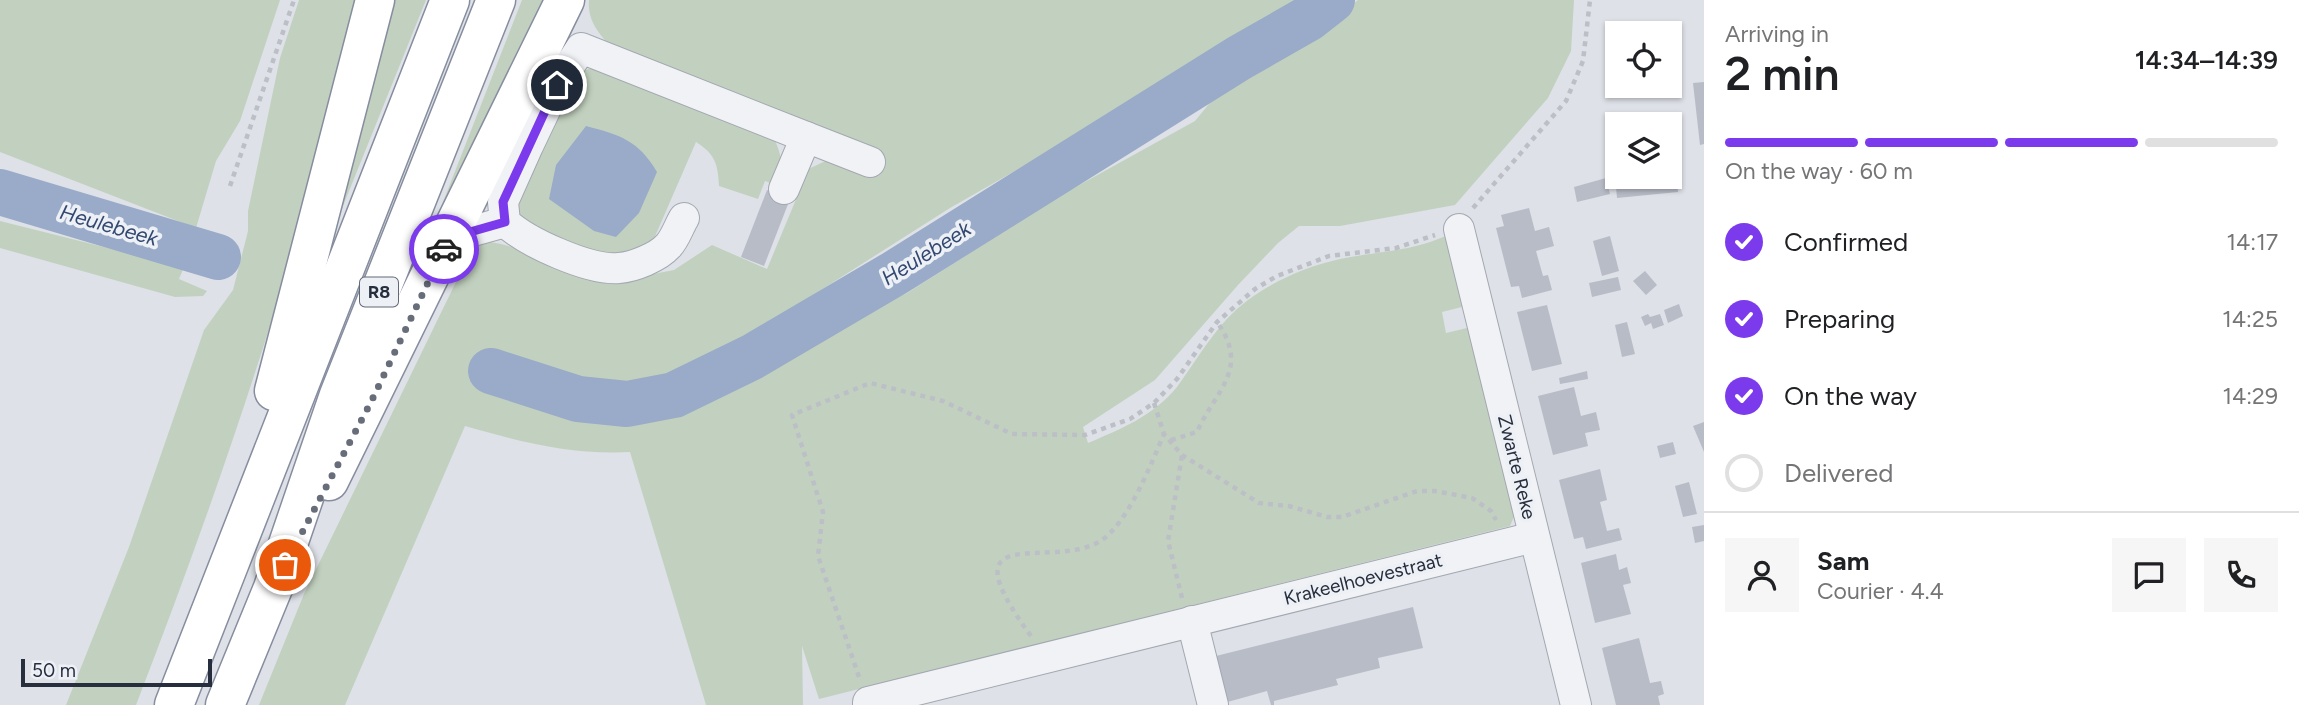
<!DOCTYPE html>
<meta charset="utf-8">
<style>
:root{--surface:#fff;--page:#f6f6f6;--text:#202124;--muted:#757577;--line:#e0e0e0;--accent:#7c3aed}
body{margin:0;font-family:Figtree,sans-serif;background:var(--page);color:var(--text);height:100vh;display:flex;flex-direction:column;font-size:26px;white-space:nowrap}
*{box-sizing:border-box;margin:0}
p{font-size:23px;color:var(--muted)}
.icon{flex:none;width:38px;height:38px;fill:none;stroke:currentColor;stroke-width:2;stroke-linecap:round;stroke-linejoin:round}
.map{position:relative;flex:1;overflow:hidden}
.sheet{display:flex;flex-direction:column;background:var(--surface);width:595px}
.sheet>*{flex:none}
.fabs{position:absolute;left:1605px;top:21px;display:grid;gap:14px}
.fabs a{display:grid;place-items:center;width:77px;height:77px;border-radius:0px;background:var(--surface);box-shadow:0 2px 5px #0004;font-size:35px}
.scale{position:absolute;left:21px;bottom:18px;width:191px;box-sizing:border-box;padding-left:7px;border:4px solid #272e3e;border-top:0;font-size:19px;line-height:24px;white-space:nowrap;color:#272e3e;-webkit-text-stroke:5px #edf0f5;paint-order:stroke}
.pin{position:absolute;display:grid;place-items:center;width:60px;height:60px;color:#fff;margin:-30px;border:4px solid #fff;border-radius:50%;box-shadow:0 2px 7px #0007}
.courier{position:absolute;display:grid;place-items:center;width:70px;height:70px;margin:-35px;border:5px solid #7c3aed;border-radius:50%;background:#fff;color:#222;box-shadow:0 2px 9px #0007}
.headline em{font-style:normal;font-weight:600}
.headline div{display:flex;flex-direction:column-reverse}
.headline{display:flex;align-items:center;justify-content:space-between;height:119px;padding:0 21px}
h1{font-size:46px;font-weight:600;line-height:52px}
.bar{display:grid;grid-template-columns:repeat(4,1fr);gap:10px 7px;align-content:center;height:84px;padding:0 21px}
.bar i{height:9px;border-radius:5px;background:var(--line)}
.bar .selected{background:var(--accent)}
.bar p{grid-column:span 4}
.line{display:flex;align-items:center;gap:18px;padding:0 21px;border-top:2px solid var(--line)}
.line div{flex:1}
.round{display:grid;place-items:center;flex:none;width:74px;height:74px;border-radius:0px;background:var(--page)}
ol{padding:0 21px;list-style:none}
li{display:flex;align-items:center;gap:21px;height:77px}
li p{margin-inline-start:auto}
li .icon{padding:7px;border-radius:50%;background:var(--accent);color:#fff;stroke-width:4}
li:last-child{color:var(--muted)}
li i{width:38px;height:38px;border:4px solid var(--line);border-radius:50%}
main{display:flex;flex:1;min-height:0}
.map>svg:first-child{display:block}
.green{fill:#c2d1bf}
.water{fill:#99abc8}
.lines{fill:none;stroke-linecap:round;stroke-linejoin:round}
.river{stroke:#99abc8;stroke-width:46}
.building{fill:#b8bcc7}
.minor-casing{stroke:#a3a8b1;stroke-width:32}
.highway-casing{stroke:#868d9e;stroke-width:41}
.path{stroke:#bcbfc6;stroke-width:4.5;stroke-dasharray:5 5;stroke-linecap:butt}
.minor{stroke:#f1f2f6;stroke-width:30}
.highway{stroke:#fff;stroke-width:38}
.done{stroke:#676d79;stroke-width:7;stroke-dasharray:0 12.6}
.route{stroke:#7c3aed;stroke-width:9}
.labels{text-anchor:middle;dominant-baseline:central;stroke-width:7;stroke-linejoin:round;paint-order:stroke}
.shield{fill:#edf0f5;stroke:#626875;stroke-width:2}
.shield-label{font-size:18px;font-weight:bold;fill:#272e3e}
.street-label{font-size:19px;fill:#272e3e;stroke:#edf0f5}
.water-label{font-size:21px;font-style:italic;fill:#324871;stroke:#edf0f5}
</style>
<main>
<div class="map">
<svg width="1704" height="705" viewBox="0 0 1704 705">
<rect width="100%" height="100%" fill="#dee1e7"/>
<!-- green -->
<g class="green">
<path d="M0 0H280L240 121 216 161 196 228 0 152Z"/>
<path d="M299 0H356C334 87 314 176 289 263 245 412 192 560 136 705H66L129 547 204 330 233 290 248 231V211L280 58Z"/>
<path d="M387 0H426L310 288Z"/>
<path d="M522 0H552L398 317Z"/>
<path d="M589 0H1320L1264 36 1223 52 950 208 684 377 638 388 587 385 491 355 482 382 590 413 624 416 664 409 699 396 825 327 907 293 1063 194 1195 121 1236 71 1257 59 1306 40 1358 0H1574L1571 51 1548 98 1455 205 1340 226H1299L1278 243 1238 285 1155 380 1083 427 1088 443C1121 429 1153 416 1177 387 1199 357 1217 323 1248 300 1274 281 1307 266 1340 259 1379 251 1410 252 1448 235L1466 302 1462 307 1442 312 1446 333 1467 328 1471 331 1516 512 1510 526 819 699 802 646 803 705H706L630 452C572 455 521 442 465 426L345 705H259L304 594 473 247 485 241 501 244 627 279 674 270 712 245 767 269 797 197 791 193 802 172 834 157 615 51C601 36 587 22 589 0Z"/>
<path d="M589 69H599L770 131C781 150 784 165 781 187L765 181 758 199 719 186C718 164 715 154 696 142L653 241 618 263 534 231 520 215 516 199 579 73Z"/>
<path d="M0 221 184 267 179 279 207 291 203 296 175 297 0 248Z"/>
</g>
<!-- water -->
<path class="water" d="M586 126C620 135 638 140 657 172L639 213 616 237 594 231 549 199 556 165Z"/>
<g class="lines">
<!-- river -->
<g class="river">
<path d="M0 192 218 257"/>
<path d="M491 371 578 399 627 404 674 395 752 357 895 273 1239 58 1309 18 1332 0"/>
</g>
</g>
<!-- building -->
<g class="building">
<path d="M1704 82V144L1700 145 1693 83Z"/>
<path d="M1676 168 1678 192 1617 198 1615 177H1670V169Z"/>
<path d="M1606 178 1610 194 1577 202 1574 187Z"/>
<path d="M767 190 790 199 764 266 741 257Z"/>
<path d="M1529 208 1535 231 1549 227 1554 246 1536 251 1543 276 1548 275 1552 290 1522 298 1519 286 1511 287 1496 228 1504 226 1501 215Z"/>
<path d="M1610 236 1619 271 1602 276 1593 241Z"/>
<path d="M1645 271 1657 285 1646 295 1633 281Z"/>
<path d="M1618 277 1621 290 1592 297 1589 283Z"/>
<path d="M1679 304 1683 316 1668 323 1664 310Z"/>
<path d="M1547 305 1562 364 1532 371 1517 312Z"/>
<path d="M1648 314 1650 317 1660 314 1664 325 1653 329 1651 323 1645 326 1641 317Z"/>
<path d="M1627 322 1635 354 1622 357 1615 325Z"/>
<path d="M1587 371 1588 379 1560 384 1559 378Z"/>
<path d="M1574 387 1581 416 1596 412 1600 430 1585 433 1588 446 1553 455 1538 396Z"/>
<path d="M1704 422V452L1693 426Z"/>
<path d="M1673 442 1676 454 1660 458 1657 446Z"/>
<path d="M1600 469 1607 500 1600 502 1607 531 1619 528 1622 540 1586 549 1583 537 1574 539 1559 480Z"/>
<path d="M1689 482 1697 514 1683 517 1675 486Z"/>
<path d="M1704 525V541L1695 543 1692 527Z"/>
<path d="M1616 554 1619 570 1627 567 1631 583 1623 585 1631 614 1595 623 1581 563Z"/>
<path d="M1413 607 1423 648 1378 658 1380 668 1336 679 1338 685 1274 701V705H1271L1267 691 1224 703 1212 657Z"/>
<path d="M1639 638 1650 683 1661 681 1664 694 1658 696 1660 705H1616L1602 648Z"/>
</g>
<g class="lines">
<!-- minor casing -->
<g class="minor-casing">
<g id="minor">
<path d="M806 137 870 162"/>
<path d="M684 218C679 226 675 239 668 246 658 257 634 267 619 268 590 271 526 242 505 222L503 202 528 146 557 85 581 48 806 137 784 189"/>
<path d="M1459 229 1576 705"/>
<path d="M446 245 469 232 505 222"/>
<path d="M1192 621 1213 705"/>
<path d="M868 705V702L1534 537"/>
</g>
</g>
<!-- highway casing -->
<g class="highway-casing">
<g id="highway">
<path d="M274 391 375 0"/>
<path d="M329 481 565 0"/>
<path d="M174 705 450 0"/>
<path d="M225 705 273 588 339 395 496 0"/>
</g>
</g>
<!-- path -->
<g class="path">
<path d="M230 186 294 0"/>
<path d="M1473 208 1566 101 1583 61 1590 0"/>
<path d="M1154 403 1164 434 1182 455 1259 503 1289 506 1327 517H1342L1417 491H1435L1472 498 1491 511 1496 520"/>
<path d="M1171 440 1197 432C1215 391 1251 369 1217 322"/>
<path d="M1182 598 1168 541 1182 455"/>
<path d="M1031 636C942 515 1053 573 1102 540 1129 521 1151 464 1164 434"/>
<path d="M859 677 818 556 823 512 792 415 870 383 943 401 1012 434 1085 435 1130 419 1154 403 1177 379 1217 322 1255 289 1277 276 1329 256 1396 248 1435 235"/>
</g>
<!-- minor -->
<use href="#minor" class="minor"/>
<!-- highway -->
<use href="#highway" class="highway"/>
</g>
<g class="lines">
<!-- done -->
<path class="done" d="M285 565 371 402 444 249"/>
<!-- route -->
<path class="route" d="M444 249 470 232 505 222 503 202 557 85"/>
</g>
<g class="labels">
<!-- shield labels -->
<rect class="shield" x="360" y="277.5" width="38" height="29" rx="5"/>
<g class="shield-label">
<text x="379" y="292">R8</text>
</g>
<!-- street labels -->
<g class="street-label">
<text transform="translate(1517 467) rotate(76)">Zwarte Reke</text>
<text transform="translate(1363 579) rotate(-14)">Krakeelhoevestraat</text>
</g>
<!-- water labels -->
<g class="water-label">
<text transform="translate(109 225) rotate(16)">Heulebeek</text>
<text transform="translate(926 253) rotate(-32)">Heulebeek</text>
</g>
</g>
</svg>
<div class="fabs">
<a><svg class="icon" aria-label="locate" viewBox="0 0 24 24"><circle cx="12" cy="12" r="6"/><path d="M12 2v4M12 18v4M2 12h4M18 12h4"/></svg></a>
<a><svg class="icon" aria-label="layers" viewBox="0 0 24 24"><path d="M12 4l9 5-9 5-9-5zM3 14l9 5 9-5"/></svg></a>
</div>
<div class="scale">50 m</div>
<div class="pin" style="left:285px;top:565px;background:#ea580c"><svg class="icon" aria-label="bag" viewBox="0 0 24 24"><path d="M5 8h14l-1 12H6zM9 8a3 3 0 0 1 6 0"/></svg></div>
<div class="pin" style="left:557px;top:85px;background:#1f2937"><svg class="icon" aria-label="home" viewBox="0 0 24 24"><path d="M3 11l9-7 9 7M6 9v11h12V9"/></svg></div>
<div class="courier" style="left:444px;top:249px"><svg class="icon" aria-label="car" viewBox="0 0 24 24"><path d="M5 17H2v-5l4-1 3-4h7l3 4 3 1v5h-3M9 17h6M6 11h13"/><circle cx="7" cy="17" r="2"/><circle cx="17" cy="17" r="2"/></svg></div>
</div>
<section class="sheet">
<div class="headline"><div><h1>2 min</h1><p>Arriving in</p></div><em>14:34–14:39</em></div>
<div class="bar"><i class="selected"></i><i class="selected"></i><i class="selected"></i><i></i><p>On the way · 60 m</p></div>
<ol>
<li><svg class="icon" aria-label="check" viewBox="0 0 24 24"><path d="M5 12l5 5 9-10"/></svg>Confirmed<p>14:17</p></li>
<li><svg class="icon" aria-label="check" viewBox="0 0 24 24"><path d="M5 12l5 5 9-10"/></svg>Preparing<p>14:25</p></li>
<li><svg class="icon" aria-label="check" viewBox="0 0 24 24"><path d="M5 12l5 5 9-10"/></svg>On the way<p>14:29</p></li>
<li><i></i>Delivered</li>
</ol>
<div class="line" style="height:126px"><a class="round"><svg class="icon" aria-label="person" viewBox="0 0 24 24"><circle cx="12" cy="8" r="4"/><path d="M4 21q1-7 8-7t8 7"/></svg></a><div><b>Sam</b><p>Courier · 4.4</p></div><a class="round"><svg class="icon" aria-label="chat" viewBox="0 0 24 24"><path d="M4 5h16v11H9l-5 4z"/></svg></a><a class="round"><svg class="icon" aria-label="phone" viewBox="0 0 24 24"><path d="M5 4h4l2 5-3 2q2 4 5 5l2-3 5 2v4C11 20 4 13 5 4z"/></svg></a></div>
</section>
</main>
